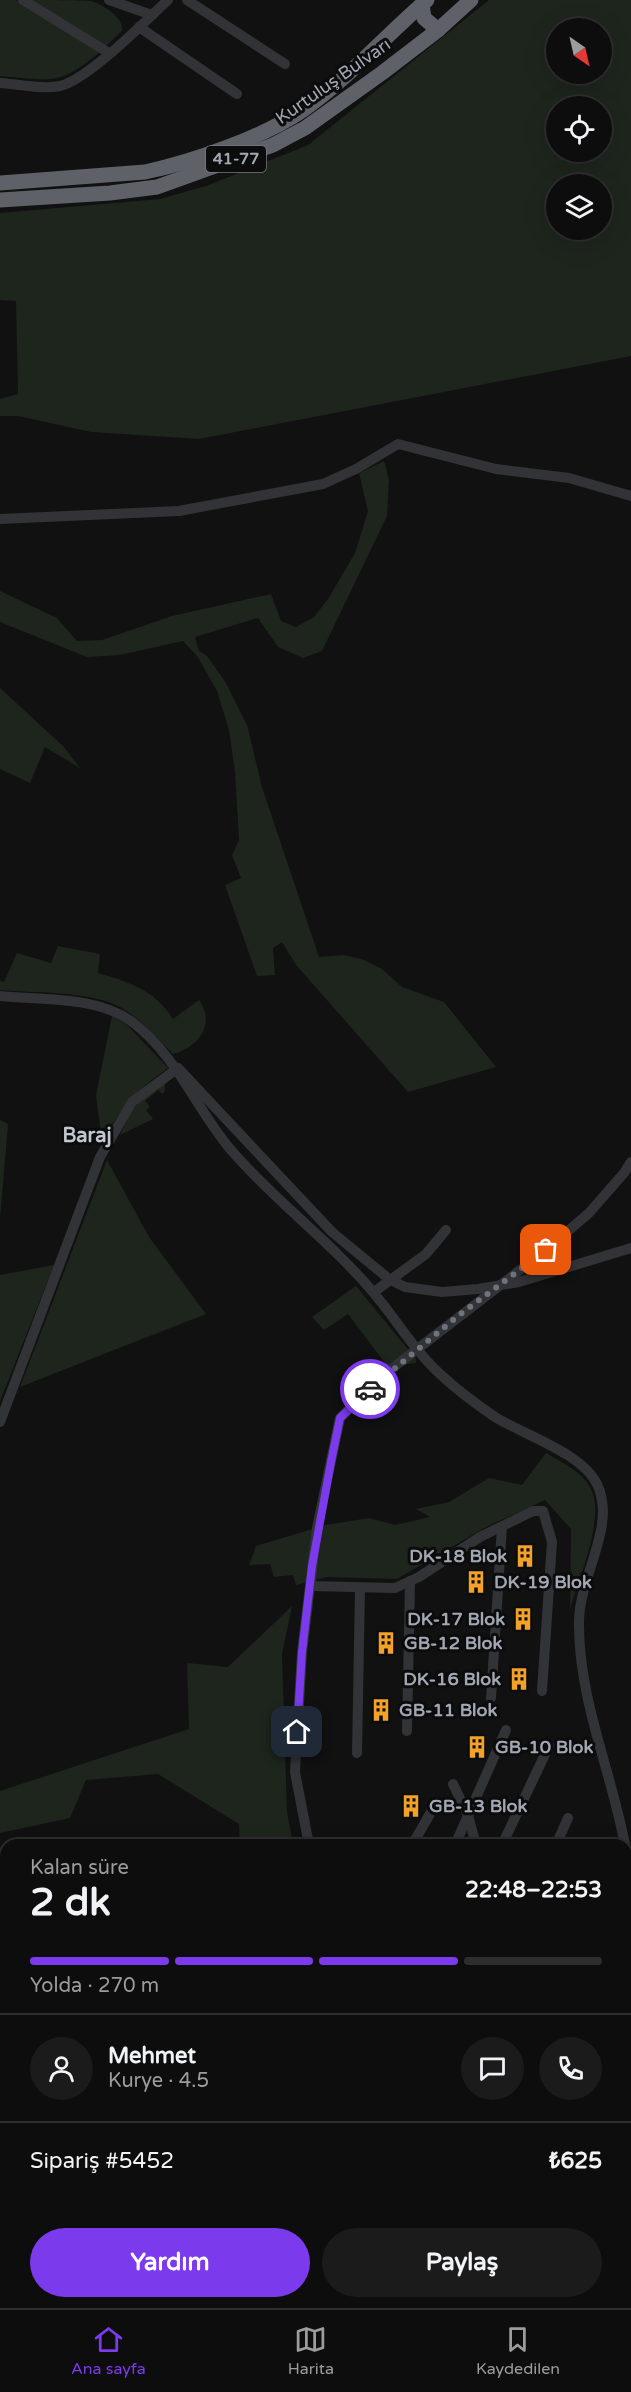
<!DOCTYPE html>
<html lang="tr">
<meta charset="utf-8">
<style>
:root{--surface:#0d0d0e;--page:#1b1b1c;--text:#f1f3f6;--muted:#9a9c9e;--line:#2d2d2e;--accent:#7c3aed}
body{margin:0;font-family:"Varela Round",sans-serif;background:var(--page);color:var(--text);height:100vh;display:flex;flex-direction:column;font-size:22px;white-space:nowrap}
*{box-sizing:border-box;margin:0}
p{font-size:20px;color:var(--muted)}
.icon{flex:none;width:33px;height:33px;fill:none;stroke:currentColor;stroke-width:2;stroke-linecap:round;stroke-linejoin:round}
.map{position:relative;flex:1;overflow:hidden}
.sheet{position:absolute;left:0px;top:1839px;width:632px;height:470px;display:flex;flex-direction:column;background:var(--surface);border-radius:18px 18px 0 0;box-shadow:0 6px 24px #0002,0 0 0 2px var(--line)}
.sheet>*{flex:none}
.needle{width:39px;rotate:146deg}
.tools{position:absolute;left:546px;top:18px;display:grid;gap:12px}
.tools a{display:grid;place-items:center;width:66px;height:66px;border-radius:50%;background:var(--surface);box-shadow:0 6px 24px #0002,0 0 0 2px var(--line);font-size:30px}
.pin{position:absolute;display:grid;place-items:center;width:51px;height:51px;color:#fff;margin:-26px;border-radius:12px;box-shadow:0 3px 9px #0006}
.courier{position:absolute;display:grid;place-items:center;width:60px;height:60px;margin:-30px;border:4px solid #7c3aed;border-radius:50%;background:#fff;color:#222;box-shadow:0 2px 8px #0007}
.overview em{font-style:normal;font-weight:800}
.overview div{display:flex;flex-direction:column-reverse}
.overview{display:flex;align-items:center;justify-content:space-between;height:102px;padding:0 30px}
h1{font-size:39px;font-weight:800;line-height:45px}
.bar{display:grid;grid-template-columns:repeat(4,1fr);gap:9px 6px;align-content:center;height:72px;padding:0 30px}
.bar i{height:8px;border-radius:4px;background:var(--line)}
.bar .current{background:var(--accent)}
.bar p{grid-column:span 4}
.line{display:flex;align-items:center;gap:15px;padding:0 30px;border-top:2px solid var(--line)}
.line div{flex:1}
.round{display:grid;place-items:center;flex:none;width:63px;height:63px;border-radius:32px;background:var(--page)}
.primary-button{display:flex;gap:12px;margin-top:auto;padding:12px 30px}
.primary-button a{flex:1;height:69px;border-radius:36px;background:var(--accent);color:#fff;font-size:24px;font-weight:800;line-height:69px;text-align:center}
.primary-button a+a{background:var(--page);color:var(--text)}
.menu{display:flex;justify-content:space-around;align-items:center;height:84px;border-top:2px solid var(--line);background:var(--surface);font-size:16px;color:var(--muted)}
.menu a{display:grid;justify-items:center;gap:3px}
.menu .current{color:var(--accent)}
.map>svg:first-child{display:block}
.green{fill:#1d251d;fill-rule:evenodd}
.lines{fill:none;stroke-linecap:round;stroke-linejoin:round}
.minor{stroke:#323337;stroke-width:10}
.highway{stroke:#5e6168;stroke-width:15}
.done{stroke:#6f737b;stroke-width:6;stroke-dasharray:0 10.8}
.route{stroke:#7c3aed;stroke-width:8}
.labels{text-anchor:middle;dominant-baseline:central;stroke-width:6;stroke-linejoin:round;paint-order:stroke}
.shield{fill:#0c0c0d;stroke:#757981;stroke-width:1.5}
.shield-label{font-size:16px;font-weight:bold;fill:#a2a8b3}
.street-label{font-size:18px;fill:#a2a8b3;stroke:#0c0c0d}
.poi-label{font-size:18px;font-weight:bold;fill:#a2a8b3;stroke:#0c0c0d;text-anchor:start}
.neighbourhood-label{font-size:20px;font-weight:bold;fill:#c3c7cf;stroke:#0c0c0d}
</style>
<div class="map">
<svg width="631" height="2308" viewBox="0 0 631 2308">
<rect width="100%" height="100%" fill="#111112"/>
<!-- green -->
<g class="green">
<path d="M0 0H16L100 52C58 87 52 80 0 76Z"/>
<path d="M30 0C45 0 78 0 91 1 103 5 124 17 122 31L105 47Z"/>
<path d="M489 0H631V356L199 439 91 432 18 416H0V399L18 394 16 301 0 300V213L160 199 206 186 308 145ZM556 28H602V74H556ZM556 106H602V152H556ZM556 184H602V230H556Z"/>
<path d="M384 461 389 480 387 516 322 651 303 658 278 647 258 618 195 637 199 651 207 656 226 683 247 725 262 787 319 957 344 955 364 960 382 969 402 987 444 1002 496 1067 408 1092 296 965 282 942 273 948 275 975 257 976 225 885 241 878 232 855 239 840 235 772 229 730 217 691 197 656 183 641 120 655 87 657 0 622V591L57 618 77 641 102 640 172 616 271 594 281 621 296 627 314 617 328 599 355 553 368 511 359 473Z"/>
<path d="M0 688 64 747 80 768 45 747 30 783 0 769Z"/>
<path d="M58 946 100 954 98 973C129 982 155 990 173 1019L199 1000C216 1024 199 1047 173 1054 156 1037 139 1016 116 1005 85 991 34 993 0 990V981L4 982 17 953 51 963Z"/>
<path d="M112 1016 126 1024 168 1068C134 1092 123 1105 102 1142L96 1095Z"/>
<path d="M165 1084V1091L162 1094 158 1090 145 1101 150 1107 146 1110 153 1119 120 1135C129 1116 142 1088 165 1084Z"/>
<path d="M0 1120 8 1124 0 1219Z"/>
<path d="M107 1160 149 1237 206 1314 20 1387Z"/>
<path d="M54 1265 0 1401V1275Z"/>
<path d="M356 1286 416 1359V1363L388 1367 348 1314 324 1330 312 1317Z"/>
<path d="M546 1453C561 1462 581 1471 590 1487 607 1515 578 1580 570 1609L571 1529 545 1500 486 1527 397 1579 327 1577 296 1585 293 1575 274 1577 270 1564 249 1565 256 1546 326 1525 369 1518 395 1525 430 1517 416 1509 449 1502 489 1478 522 1485Z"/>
<path d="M292 1606 282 1654 287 1812 293 1845H240L239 1824 158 1774 86 1780 70 1818 0 1833V1791L189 1729 187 1663 228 1667Z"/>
<path d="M1 2092 6 2098V2171L0 2149Z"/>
<path d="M0 2178 6 2203V2232H0Z"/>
<path d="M6 2249 1 2290 6 2292V2302L28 2303 40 2308H6C0 2287 0 2270 6 2249Z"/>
<path d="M543 2302 556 2308H394L389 2303Z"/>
</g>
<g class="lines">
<!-- minor -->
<g class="minor">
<path d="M23 0 109 53"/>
<path d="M109 0 152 15"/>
<path d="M187 0 285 64"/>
<path d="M139 27 237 94"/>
<path d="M0 83C19 84 42 90 60 86 89 79 145 21 168 0"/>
<path d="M0 519 179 511 323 484 356 469 398 444 496 469 569 478 631 496"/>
<path d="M0 996C42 1000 96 996 131 1021 177 1055 195 1108 231 1150 275 1201 330 1241 373 1292 396 1319 413 1349 440 1374 457 1390 476 1404 495 1417 524 1435 582 1453 597 1484 617 1526 580 1574 579 1621 578 1698 611 1770 625 1845"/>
<path d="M374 1292 426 1254 446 1230"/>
<path d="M0 1422 100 1157 132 1102 178 1068 332 1232 389 1279 405 1287 442 1292 478 1289 519 1282 631 1248"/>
<path d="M310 1586 395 1588 419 1577 480 1537 533 1511H543L552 1542 542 1691"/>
<path d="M491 1698 502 1527"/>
<path d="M407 1731 410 1581"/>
<path d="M357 1753 360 1588"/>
<path d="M453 1784 468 1815 476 1845"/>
<path d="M309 1845 295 1772 302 1652 317 1528 340 1418 390 1370 546 1250 589 1213 624 1173 631 1162"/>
<path d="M408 1845 415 1840 431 1812"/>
<path d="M455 1845 506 1730"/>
<path d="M502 1845 549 1746"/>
<path d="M556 1845 568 1818"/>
<path d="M626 1850 631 1880"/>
<path d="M626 1889 631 1887"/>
<path d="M626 2085 631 2081"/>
<path d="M0 2165 6 2184"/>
<path d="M626 2208 631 2211"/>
<path d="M0 2251 6 2243"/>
<path d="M0 2300 2 2308"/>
<path d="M356 2302 357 2308"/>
</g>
<!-- highway -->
<g class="highway">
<path d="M422 4 424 18 438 30"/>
<path d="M0 183 145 172C192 162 264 137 303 110 348 79 385 36 427 0"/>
<path d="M0 200 110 193 157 187 273 145 305 128 382 73 438 30 471 0"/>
</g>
</g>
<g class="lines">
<!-- done -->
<path class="done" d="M370 1389 458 1316 546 1250"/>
<!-- route -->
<path class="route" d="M297 1732 302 1652 312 1566 331 1462 340 1418 370 1389"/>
</g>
<!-- icons -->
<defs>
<g id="building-bare" transform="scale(1.8)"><path d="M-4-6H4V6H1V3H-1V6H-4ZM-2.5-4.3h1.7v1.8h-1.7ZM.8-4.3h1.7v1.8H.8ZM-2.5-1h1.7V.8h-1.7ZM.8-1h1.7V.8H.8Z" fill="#f3a128" stroke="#0c0c0d" stroke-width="2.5" paint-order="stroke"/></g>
</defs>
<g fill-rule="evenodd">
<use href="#building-bare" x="525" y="1556"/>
<use href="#building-bare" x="476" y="1582"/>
<use href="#building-bare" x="523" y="1619"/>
<use href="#building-bare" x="386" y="1643"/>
<use href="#building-bare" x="519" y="1679"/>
<use href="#building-bare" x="381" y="1710"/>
<use href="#building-bare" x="477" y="1747"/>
<use href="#building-bare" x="411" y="1806"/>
</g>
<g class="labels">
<!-- shield labels -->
<rect class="shield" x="206" y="146" width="60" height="26" rx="4.5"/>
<g class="shield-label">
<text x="236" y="159">41-77</text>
</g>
<!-- street labels -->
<g class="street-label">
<text transform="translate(333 81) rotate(-35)">Kurtuluş Bulvarı</text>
</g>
<!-- poi labels -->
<g class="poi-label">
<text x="507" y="1556" text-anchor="end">DK-18 Blok</text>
<text x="494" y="1582">DK-19 Blok</text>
<text x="505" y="1619" text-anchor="end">DK-17 Blok</text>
<text x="404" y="1643">GB-12 Blok</text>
<text x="501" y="1679" text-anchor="end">DK-16 Blok</text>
<text x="399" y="1710">GB-11 Blok</text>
<text x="495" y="1747">GB-10 Blok</text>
<text x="429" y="1806">GB-13 Blok</text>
</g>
<!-- neighbourhood labels -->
<g class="neighbourhood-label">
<text x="87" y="1136">Baraj</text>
</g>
</g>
</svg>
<div class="tools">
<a><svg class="needle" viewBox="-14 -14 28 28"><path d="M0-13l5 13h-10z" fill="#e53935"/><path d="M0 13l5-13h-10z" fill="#9a9c9e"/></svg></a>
<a><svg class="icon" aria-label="locate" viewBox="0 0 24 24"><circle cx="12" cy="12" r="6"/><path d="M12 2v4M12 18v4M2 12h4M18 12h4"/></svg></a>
<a><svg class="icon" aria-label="layers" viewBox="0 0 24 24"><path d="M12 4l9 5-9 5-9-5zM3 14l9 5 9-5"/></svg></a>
</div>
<div class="pin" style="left:546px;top:1250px;background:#ea580c"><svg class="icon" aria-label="bag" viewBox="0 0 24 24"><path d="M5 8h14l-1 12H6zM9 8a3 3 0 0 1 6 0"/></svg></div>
<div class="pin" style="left:297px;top:1732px;background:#1f2937"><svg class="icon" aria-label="home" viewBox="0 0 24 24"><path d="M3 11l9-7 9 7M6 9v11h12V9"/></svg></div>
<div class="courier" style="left:370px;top:1389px"><svg class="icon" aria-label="car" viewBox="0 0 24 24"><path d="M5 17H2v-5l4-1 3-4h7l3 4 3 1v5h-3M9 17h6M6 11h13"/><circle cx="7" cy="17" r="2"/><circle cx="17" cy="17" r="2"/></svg></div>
<section class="sheet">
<div class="overview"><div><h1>2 dk</h1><p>Kalan süre</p></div><em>22:48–22:53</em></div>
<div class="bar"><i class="current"></i><i class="current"></i><i class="current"></i><i></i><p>Yolda · 270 m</p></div>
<div class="line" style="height:108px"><a class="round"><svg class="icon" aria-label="person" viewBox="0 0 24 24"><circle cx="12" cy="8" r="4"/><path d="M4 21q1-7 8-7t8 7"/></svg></a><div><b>Mehmet</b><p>Kurye · 4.5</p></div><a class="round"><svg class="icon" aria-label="chat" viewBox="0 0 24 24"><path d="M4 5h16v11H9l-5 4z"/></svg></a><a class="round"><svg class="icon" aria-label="phone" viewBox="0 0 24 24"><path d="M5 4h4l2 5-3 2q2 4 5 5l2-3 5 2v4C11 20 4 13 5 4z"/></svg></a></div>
<div class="line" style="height:78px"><div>Sipariş #5452</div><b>₺625</b></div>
<div class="primary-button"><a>Yardım</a><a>Paylaş</a></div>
</section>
</div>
<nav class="menu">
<a class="current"><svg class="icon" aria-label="home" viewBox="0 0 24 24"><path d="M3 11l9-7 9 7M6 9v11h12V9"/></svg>Ana sayfa</a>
<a><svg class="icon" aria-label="map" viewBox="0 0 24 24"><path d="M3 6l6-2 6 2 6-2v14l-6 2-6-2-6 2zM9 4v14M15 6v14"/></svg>Harita</a>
<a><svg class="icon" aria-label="saved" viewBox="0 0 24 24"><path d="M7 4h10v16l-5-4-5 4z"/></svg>Kaydedilen</a>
</nav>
